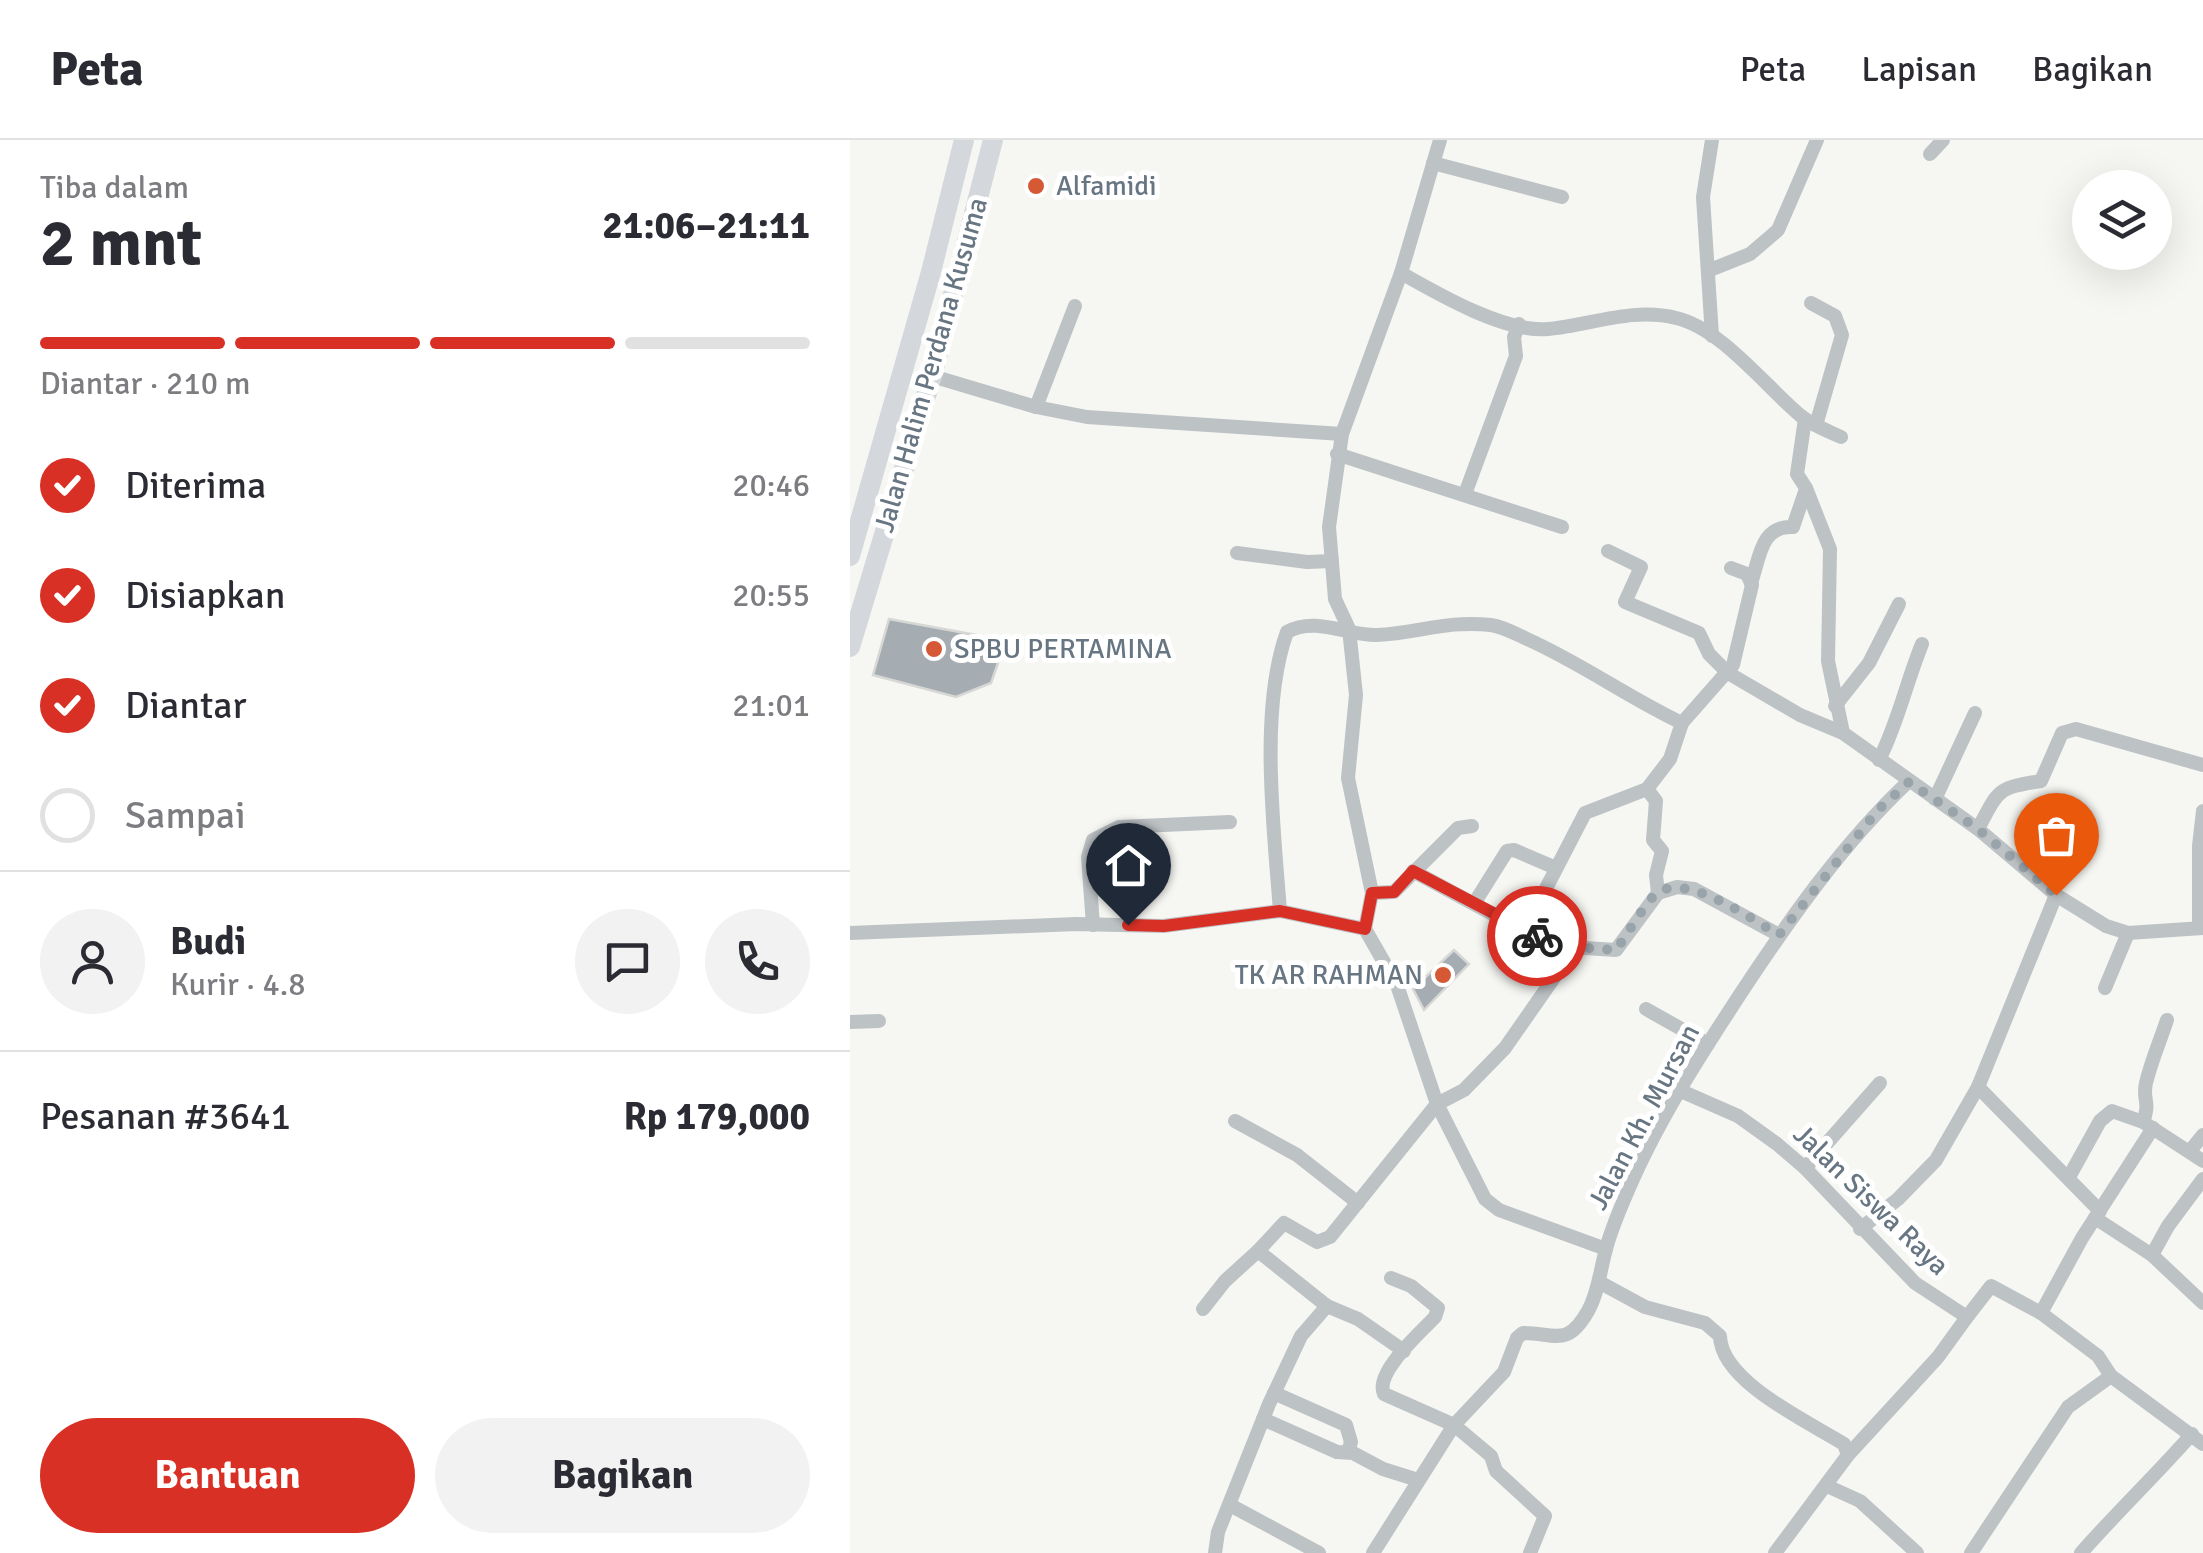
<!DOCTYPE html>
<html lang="id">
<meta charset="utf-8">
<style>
:root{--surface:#fff;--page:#f2f2f3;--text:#2b2b33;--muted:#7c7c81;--line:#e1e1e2;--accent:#d93025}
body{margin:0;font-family:Signika,sans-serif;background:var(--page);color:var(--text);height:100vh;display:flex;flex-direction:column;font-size:38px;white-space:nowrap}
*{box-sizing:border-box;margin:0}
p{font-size:32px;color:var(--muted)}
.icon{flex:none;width:55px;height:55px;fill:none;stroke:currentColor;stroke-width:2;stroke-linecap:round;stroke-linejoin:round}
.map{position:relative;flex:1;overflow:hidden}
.side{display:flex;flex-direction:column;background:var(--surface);width:850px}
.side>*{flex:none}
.fabs{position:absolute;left:1222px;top:30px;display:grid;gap:20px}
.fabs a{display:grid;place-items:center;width:100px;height:100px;border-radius:50%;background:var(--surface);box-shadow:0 10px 40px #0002;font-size:50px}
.pin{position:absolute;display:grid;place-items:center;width:85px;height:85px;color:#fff;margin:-102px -42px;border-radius:50% 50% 50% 0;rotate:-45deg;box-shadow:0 0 10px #0007}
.pin .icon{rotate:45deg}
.courier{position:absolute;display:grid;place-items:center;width:100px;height:100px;margin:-50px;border:8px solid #d93025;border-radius:50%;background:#fff;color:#222;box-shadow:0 2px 12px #0007}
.overview em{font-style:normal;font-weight:700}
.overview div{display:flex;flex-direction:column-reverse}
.overview{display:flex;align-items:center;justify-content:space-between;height:170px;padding:0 40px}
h1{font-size:65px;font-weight:700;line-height:75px}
.bar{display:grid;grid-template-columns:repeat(4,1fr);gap:15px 10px;align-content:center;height:120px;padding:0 40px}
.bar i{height:12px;border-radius:8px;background:var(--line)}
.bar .on{background:var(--accent)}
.bar p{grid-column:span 4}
.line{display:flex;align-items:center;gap:25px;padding:0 40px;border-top:2px solid var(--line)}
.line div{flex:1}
.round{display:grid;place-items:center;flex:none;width:105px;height:105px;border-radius:52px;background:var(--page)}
ol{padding:0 40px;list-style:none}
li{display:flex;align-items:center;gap:30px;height:110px}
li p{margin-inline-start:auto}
li .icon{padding:10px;border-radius:50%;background:var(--accent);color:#fff;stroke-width:4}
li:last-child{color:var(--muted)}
li i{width:55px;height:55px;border:5px solid var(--line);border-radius:50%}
.action{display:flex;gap:20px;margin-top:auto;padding:20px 40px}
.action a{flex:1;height:115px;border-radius:60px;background:var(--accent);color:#fff;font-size:40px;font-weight:700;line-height:115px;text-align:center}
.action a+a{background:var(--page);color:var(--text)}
header{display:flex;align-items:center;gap:60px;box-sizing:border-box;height:140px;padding:0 50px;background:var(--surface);border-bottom:2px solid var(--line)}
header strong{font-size:48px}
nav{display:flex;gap:55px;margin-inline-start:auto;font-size:35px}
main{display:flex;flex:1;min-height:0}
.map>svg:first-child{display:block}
.building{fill:#a5adb2;stroke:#d7d7d6;stroke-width:2.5}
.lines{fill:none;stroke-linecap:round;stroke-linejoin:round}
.minor{stroke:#bdc2c5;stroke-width:14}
.secondary{stroke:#d4d8dc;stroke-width:20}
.done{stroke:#99a3aa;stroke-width:10;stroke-dasharray:0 18}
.route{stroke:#d93025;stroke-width:12}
.poi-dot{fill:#d55934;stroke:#fff;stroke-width:4}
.labels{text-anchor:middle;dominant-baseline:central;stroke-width:10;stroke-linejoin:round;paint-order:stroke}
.poi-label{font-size:28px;fill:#677682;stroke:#fff;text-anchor:start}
.street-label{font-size:28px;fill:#677682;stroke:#fff}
</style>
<header>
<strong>Peta</strong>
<nav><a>Peta</a><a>Lapisan</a><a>Bagikan</a></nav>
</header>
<main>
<section class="side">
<div class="overview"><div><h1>2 mnt</h1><p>Tiba dalam</p></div><em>21:06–21:11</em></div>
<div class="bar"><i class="on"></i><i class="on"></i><i class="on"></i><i></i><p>Diantar · 210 m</p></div>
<ol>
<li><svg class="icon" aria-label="check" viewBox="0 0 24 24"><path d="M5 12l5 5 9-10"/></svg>Diterima<p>20:46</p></li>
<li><svg class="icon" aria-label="check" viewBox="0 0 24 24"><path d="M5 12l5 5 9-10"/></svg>Disiapkan<p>20:55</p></li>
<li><svg class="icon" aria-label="check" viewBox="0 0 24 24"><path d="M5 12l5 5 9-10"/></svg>Diantar<p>21:01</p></li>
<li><i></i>Sampai</li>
</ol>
<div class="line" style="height:180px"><a class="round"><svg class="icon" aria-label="person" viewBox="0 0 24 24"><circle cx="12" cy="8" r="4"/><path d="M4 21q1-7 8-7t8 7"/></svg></a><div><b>Budi</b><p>Kurir · 4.8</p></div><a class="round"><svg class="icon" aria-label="chat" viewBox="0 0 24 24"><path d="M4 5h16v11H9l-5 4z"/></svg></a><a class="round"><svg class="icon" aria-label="phone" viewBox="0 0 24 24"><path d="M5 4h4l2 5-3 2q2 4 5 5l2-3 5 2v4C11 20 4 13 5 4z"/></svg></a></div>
<div class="line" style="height:130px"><div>Pesanan #3641</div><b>Rp 179,000</b></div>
<div class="action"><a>Bantuan</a><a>Bagikan</a></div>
</section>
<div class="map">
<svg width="1353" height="1413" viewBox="0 0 1353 1413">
<rect width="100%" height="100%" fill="#f6f6f3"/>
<!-- building -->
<g class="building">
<path d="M39 479 126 495 148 523 141 543 106 557 23 535Z"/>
<path d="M604 810 619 824 574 870 563 849Z"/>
</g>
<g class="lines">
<!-- minor -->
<g class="minor">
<path d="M590 0 551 133 492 294 479 387 485 459 499 489 506 555 498 638 522 753 515 789 547 845 587 964 635 1059 649 1070 756 1109"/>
<path d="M1080 14 1093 0"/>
<path d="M583 23 712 57"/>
<path d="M860 130 900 114 928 90 967 0"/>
<path d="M551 133C588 154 655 193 698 189 741 185 783 167 826 178 871 188 916 247 951 276 962 285 978 291 991 297"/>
<path d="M961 163 985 176 992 195 966 285"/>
<path d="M862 196 853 57 862 0"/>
<path d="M82 236 186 267 237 277 492 294"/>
<path d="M186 267 225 166"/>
<path d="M955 279 947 334 956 348 980 409 978 521 993 593"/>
<path d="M487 314 712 387"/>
<path d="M615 354 666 216 664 197 669 184"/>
<path d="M758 411 791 427 775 462 849 493 859 514 878 533 950 575 993 593 1128 689 1206 755 1256 786 1278 793 1353 788"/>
<path d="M387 413 457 422 482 421"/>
<path d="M901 443C910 417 911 385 943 387L956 349"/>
<path d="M985 566 1019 523 1049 464"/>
<path d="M1029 620C1048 583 1056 543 1072 504"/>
<path d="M1085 659 1125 573"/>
<path d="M1128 689C1149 649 1147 648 1191 641L1212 593 1226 589 1353 625"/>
<path d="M563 731 674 791 719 807 766 810 808 753 806 735 812 711 803 700 806 661 797 649"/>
<path d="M522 753 544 752 608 688 622 686"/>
<path d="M808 753 827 747 844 749 929 795"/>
<path d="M625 762 657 711 664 710 706 728"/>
<path d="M430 771C424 690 409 569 437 492 466 476 498 496 527 495 569 493 596 480 641 485 654 487 666 494 677 499 731 523 779 558 832 583L883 525 902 445 897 434 881 428"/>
<path d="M243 785 238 717 243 700 269 687 380 682"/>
<path d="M1349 788V706L1353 671"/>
<path d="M674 791 735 673 797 649 820 619 832 583"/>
<path d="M0 793 226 784 313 786 430 771 515 789"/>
<path d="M1255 848 1278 793"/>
<path d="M796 869 858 904"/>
<path d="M0 882 29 881"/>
<path d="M1128 947 1250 1071"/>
<path d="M831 951 888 976 927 1004 955 1028 1065 1143 1117 1177 1141 1146 1191 1173 1248 1216 1261 1236 1353 1304"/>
<path d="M385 981 447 1015 508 1063"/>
<path d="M1293 982C1301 961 1292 960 1296 943 1301 922 1310 901 1317 880"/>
<path d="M1340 1011 1353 995"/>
<path d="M955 1028 1030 943"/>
<path d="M1219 1037 1250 981 1262 971 1293 982 1353 1021"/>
<path d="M1245 1078 1302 1115 1353 1163"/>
<path d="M1010 1089 1048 1059 1086 1020 1128 947 1206 755"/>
<path d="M1302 1115 1318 1086 1353 1039"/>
<path d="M541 1138 561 1146 588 1168 585 1177C570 1193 524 1233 534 1254L604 1285 641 1316 646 1331 695 1376 680 1413"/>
<path d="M749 1142 795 1167 855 1183 870 1196C871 1242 959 1282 994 1304L998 1315"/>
<path d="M477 1166 508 1179 554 1211"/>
<path d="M353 1169 375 1141 408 1111"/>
<path d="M1191 1173 1232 1098 1303 988"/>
<path d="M424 1253 496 1285 501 1302 498 1312"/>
<path d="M413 1279 487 1312 503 1313 533 1329 568 1340"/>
<path d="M977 1346 1010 1361 1067 1413"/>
<path d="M380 1365 469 1413"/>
<path d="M365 1413 368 1392 419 1264 451 1196 477 1166 408 1111 434 1083 467 1102 480 1097 587 964 614 950 655 908 708 832 719 807"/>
<path d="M523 1413 604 1285 654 1232 667 1198 673 1193C705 1193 717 1208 738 1171 748 1153 750 1132 755 1113 760 1091 770 1069 779 1048 808 981 849 917 889 856 939 780 992 704 1059 641"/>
<path d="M925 1413 998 1315 1088 1217 1117 1177"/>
<path d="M1121 1413 1218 1267 1261 1236"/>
<path d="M1231 1413C1267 1372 1306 1335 1342 1294"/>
</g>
<!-- secondary -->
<g class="secondary">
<path d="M0 416 81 132 114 0"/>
<path d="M0 507 82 236 143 0"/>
</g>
</g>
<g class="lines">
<!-- done -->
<path class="done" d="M687 796 720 807 766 810C775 798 797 760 807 753 836 732 903 780 929 795L1028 670 1059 642 1128 689 1206 755"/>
<!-- route -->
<path class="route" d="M278 785 314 786 430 771 515 789 522 753 544 752 563 731 687 796"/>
</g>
<!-- markers -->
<g class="poi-dot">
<circle cx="186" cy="46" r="10"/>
<circle cx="84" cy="509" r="10"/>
<circle cx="593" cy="835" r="10"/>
</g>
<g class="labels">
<!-- poi labels -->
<g class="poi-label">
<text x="206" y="46">Alfamidi</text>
<text x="104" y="509">SPBU PERTAMINA</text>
<text x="573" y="835" text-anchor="end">TK AR RAHMAN</text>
</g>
<!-- street labels -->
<g class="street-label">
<text transform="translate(81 225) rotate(-74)">Jalan Halim Perdana Kusuma</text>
<text transform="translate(794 977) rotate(-62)">Jalan Kh. Mursan</text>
<text transform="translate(1021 1060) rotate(44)">Jalan Siswa Raya</text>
</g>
</g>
</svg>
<div class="fabs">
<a><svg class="icon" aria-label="layers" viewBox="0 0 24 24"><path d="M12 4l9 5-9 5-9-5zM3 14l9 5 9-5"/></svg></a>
</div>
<div class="pin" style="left:1206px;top:755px;background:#ea580c"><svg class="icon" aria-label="bag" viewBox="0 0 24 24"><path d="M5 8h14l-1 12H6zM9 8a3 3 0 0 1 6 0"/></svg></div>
<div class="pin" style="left:278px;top:785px;background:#1f2937"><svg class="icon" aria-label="home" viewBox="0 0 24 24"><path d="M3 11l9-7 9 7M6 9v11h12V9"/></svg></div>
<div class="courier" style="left:687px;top:796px"><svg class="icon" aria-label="bike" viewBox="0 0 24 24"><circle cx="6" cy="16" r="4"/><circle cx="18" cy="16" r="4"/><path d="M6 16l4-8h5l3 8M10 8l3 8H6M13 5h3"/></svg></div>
</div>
</main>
